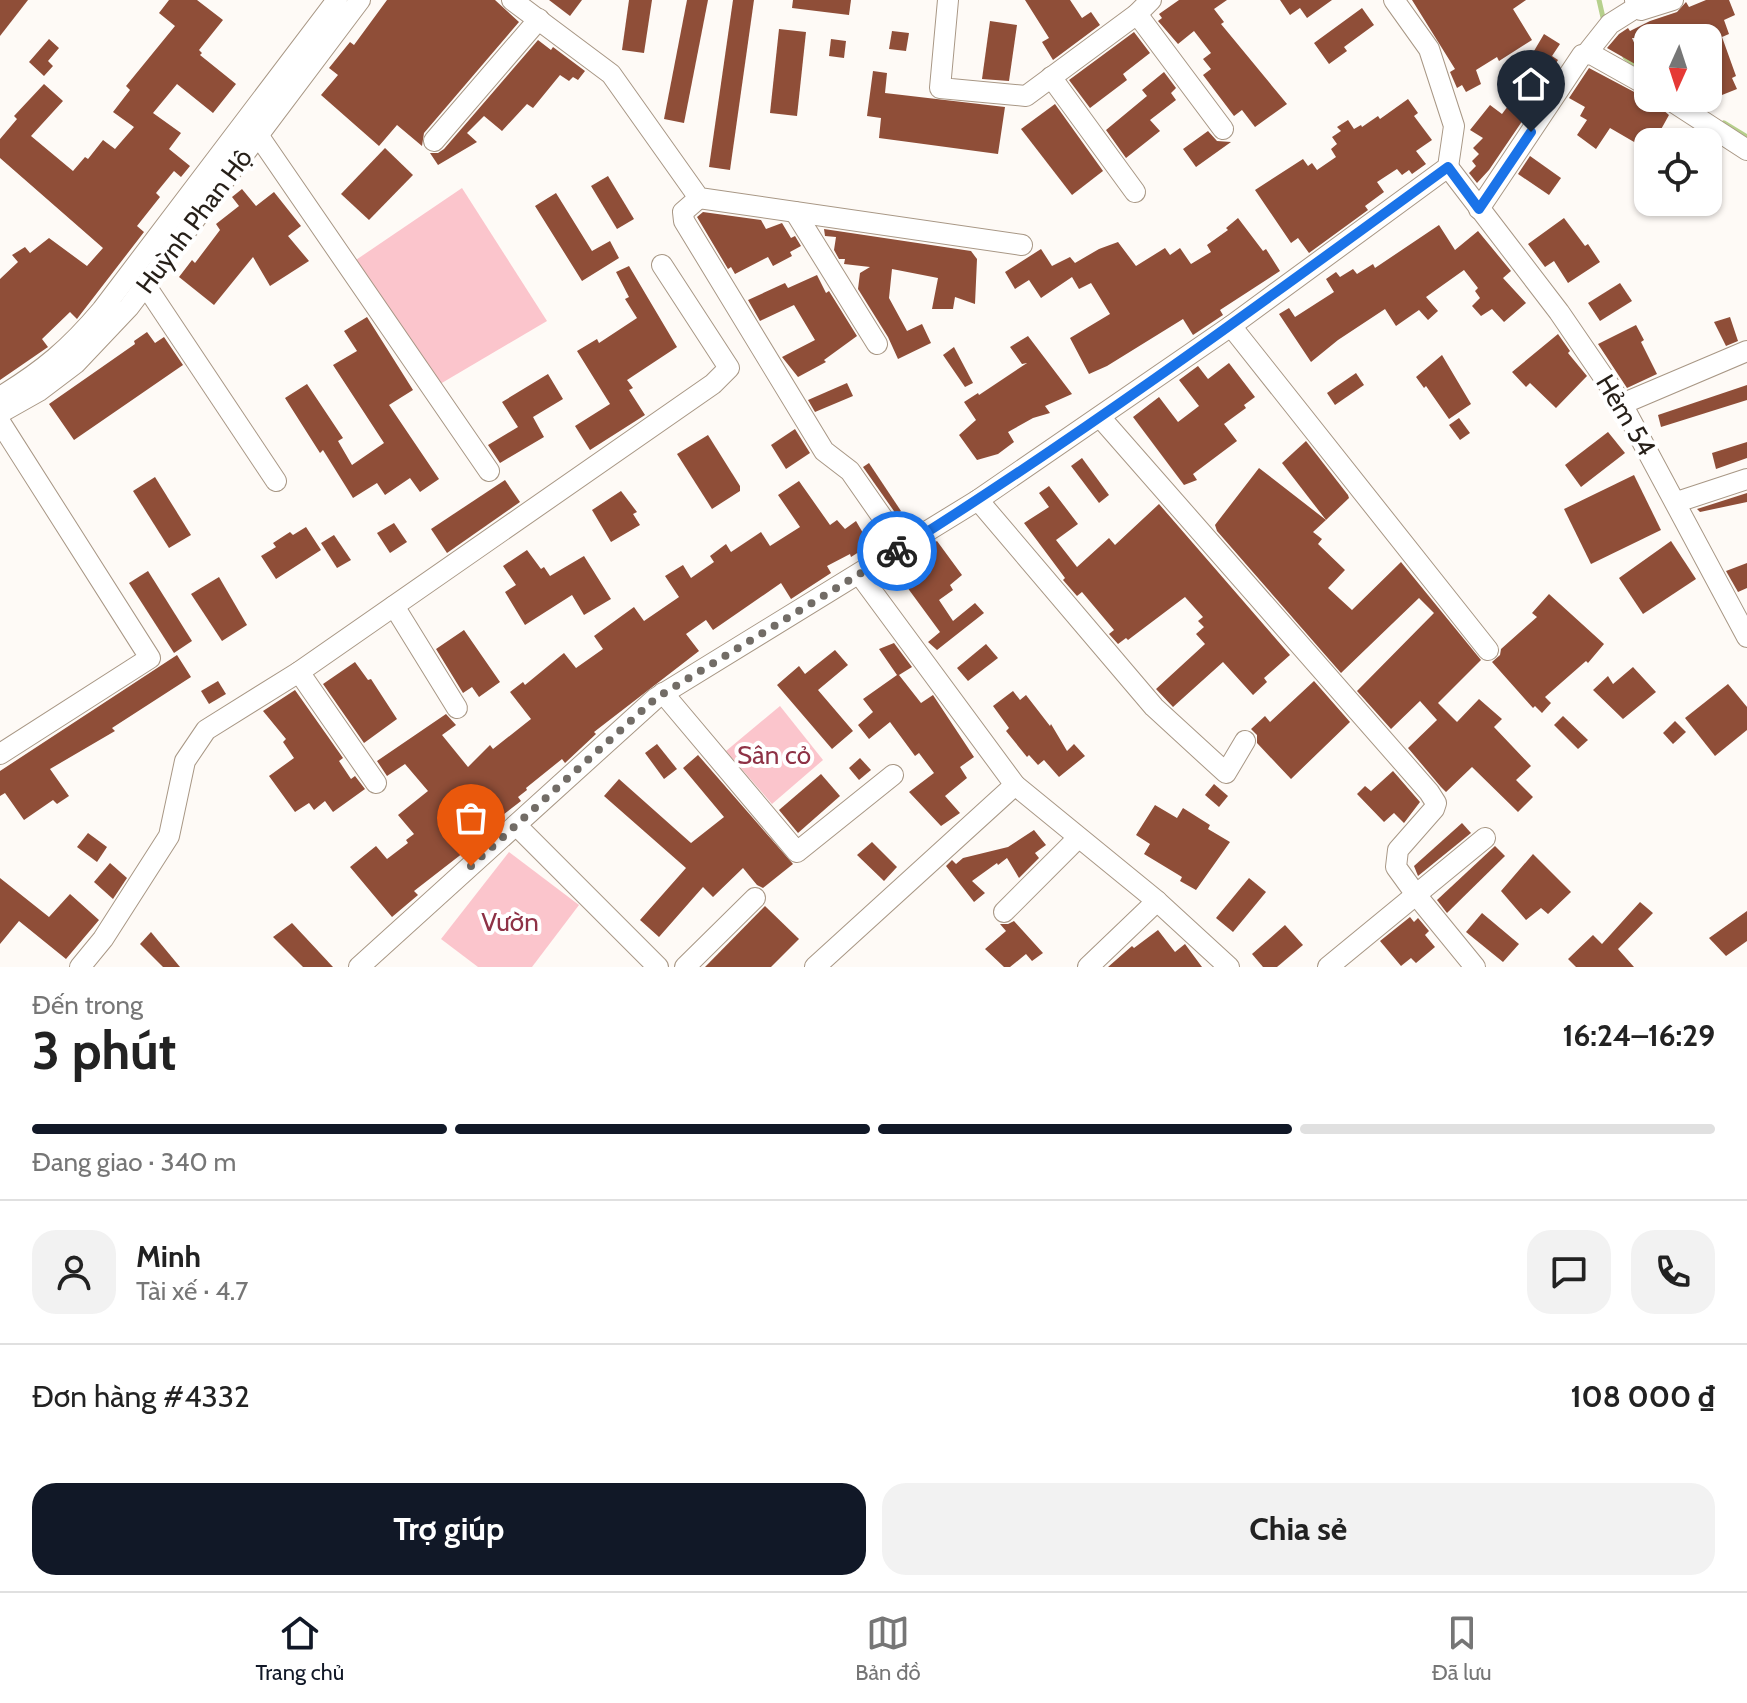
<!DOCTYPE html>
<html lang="vi">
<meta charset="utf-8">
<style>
:root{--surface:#fff;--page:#f2f2f2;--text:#222;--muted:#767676;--line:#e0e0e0;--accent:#111827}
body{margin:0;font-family:Cabin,sans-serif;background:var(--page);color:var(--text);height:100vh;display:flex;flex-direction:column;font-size:30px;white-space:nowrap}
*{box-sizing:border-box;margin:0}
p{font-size:26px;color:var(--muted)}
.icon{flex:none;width:44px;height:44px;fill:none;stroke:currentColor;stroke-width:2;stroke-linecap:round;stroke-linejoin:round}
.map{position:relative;height:967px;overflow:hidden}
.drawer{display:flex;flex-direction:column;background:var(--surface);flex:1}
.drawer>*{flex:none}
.needle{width:52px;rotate:183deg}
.fabs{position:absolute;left:1634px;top:24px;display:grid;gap:16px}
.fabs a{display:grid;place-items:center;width:88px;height:88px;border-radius:16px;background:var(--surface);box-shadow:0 2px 6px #0004;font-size:40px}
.pin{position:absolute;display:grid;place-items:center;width:68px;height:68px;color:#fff;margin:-82px -34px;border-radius:50% 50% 50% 0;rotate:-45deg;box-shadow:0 0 8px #0007}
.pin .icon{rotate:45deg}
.courier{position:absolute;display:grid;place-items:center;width:80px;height:80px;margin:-40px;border:6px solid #1a73e8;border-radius:50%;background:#fff;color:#222;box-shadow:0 2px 10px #0007}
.headline em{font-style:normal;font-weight:700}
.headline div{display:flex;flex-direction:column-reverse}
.headline{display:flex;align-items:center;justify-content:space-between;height:136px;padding:0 32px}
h1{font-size:52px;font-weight:700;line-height:60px}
.bar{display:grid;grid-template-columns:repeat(4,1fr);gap:12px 8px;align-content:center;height:96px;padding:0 32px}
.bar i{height:10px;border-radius:6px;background:var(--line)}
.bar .current{background:var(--accent)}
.bar p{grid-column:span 4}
.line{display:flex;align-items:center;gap:20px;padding:0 32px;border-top:2px solid var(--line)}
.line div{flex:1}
.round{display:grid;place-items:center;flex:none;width:84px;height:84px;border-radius:24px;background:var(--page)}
.button{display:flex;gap:16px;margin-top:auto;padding:16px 32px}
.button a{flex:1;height:92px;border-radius:24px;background:var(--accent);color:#fff;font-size:32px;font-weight:700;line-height:92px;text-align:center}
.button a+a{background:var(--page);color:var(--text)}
.menu{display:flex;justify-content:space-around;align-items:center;height:112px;border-top:2px solid var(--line);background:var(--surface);font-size:22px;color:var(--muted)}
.menu a{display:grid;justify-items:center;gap:4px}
.menu .current{color:var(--accent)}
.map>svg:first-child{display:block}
.green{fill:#fbc5cc}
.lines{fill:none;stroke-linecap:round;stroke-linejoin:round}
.stream{stroke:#b6d08c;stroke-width:5}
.building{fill:#8f4e38}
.minor-casing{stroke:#a89785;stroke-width:22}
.minor{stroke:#fff;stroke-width:20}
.done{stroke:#726c66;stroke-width:8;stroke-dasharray:0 14.4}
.route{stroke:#1a73e8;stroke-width:10}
.labels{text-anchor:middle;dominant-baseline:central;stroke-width:8;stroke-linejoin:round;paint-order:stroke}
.street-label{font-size:26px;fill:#261f18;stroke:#fff}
.park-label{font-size:26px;fill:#8e3246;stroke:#fff}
</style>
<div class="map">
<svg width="1747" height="967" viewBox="0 0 1747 967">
<rect width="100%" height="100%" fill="#fefaf6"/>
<!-- green -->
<g class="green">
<path d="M462 188 547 321 435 387 350 264Z"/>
<path d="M780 706 823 760 772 804 726 751Z"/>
<path d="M509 852 579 905 532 967H478L441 939Z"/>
</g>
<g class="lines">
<!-- stream -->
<g class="stream">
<path d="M1599 0 1604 22"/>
<path d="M1625 57 1645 74"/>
<path d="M1724 123 1747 137"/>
</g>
</g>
<!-- building -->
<g class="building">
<path d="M0 0H28L0 36Z"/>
<path d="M169 0H197L223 20 199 50 202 53 200 55 236 84 213 113 177 84 153 113 181 133 169 149 190 166 181 177 174 171 156 193 160 197 137 226 144 232 80 315 77 319 70 312 42 339 48 347 0 380V279L18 262 12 255 25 247 30 253 49 238 87 266 103 248 0 158V139L17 119 14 116 44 84 63 101 31 136 73 171 85 157 88 159 103 140 115 149 134 127 113 112 130 90 126 86 175 26 159 13Z"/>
<path d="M387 0H495L519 22 424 133 422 146 397 125 379 146 321 95 338 75 329 68 350 42 354 45Z"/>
<path d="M549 0H582L570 16Z"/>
<path d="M629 0H652L644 53 622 50Z"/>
<path d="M687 0H708L684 123 664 119Z"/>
<path d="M733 0H754L730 170 709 167Z"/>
<path d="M793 0H851L849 15 792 8Z"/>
<path d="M1025 0H1070L1082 18 1091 12 1100 25 1053 60 1042 42 1049 38Z"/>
<path d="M1179 0H1227L1214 9 1224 22 1221 24 1287 104 1255 127 1242 110 1234 116 1203 75 1211 69 1203 59 1211 53 1194 31 1178 44 1158 21 1162 18 1159 14Z"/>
<path d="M1280 0H1332L1307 18 1300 8 1290 15Z"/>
<path d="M1412 0H1526L1513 9 1532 40 1499 61 1497 57 1476 70 1481 84 1466 92 1462 85 1457 88 1450 72 1455 69Z"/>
<path d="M1706 0H1729L1735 15 1724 20 1729 34 1722 37 1736 76 1732 78 1737 89 1717 97 1714 86 1708 88V38H1632L1642 61 1635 64 1607 48 1619 34 1628 28 1630 31 1650 21 1677 12 1686 2 1689 7Z"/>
<path d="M1362 8 1374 25 1344 47 1347 51 1329 64 1314 43Z"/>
<path d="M990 21 1017 25 1009 81 982 79Z"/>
<path d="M779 29 806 32 797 116 770 113Z"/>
<path d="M892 31 909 33 906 51 889 49Z"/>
<path d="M1134 32 1150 53 1123 74 1127 80 1090 108 1069 80Z"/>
<path d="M1544 34 1560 44 1552 56 1558 60 1545 80 1524 68Z"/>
<path d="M49 39 59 48 48 61 53 66 44 76 29 62Z"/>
<path d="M831 39 846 41 844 58 829 56Z"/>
<path d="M538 40 551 50 553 47 585 71 578 80 573 77 569 81 560 75 533 108 527 104 502 131 484 116 467 133 477 142 438 165 430 153H438L444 149Z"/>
<path d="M1589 68 1655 103 1669 115 1654 142H1644L1641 146 1610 128 1596 149 1577 135 1587 120 1580 116 1585 107 1569 98Z"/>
<path d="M873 71 887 73 885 93 1005 107 998 154 879 138 881 118 867 116Z"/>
<path d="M1164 72 1176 88 1171 93 1176 100 1150 120 1160 131 1126 158 1106 130 1147 96 1142 90Z"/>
<path d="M1408 99 1418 113 1414 116 1432 140 1416 151 1426 164 1412 174 1409 170 1402 175 1397 169 1377 182 1384 192 1365 206 1368 210 1309 253 1298 238 1291 243 1255 190 1303 159 1308 166 1312 163 1317 170 1336 157 1331 149 1337 144 1332 137 1341 131 1337 127 1348 120 1354 129 1361 125 1362 127 1378 116 1380 119Z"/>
<path d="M1522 101 1531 108 1489 170 1477 183 1469 173 1476 166 1472 161 1479 154 1473 148 1483 138 1470 130 1490 105 1502 114 1508 106 1515 110Z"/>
<path d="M1055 104 1103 171 1072 195 1021 129Z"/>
<path d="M1208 131 1217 141 1231 142 1196 167 1183 149Z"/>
<path d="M385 148 413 175 369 220 341 194Z"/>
<path d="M1530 156 1561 178 1549 195 1518 174Z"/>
<path d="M608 176 634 219 617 229 591 186Z"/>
<path d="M242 189 256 206 274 192 301 226 288 236 309 261 270 286 253 257 214 305 179 277 192 260 195 263 220 230 216 224 239 206 232 197Z"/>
<path d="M556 193 592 251 610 241 619 258 582 281 535 206Z"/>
<path d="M703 212 761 220 766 229 782 223 791 238 795 236 801 246 790 252 792 256 773 266 768 257 735 274 731 267 728 269 697 217Z"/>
<path d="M1238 218 1263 251 1266 249 1280 271 1220 310 1223 315 1193 335 1183 319 1107 366 1089 374 1070 338 1110 314 1091 283 1079 289 1072 277 1041 298 1029 280 1015 289 1005 272 1041 249 1052 266 1070 257 1075 263 1099 249 1118 242 1136 266 1165 248 1170 255 1180 248 1191 264 1211 252 1207 245 1228 230 1226 228Z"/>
<path d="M1564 218 1585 246 1588 244 1600 262 1568 283 1554 261 1545 267 1528 244Z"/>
<path d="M1439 225 1455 250 1478 231 1511 271 1503 278 1526 303 1504 322 1492 309 1481 316 1472 306 1480 298 1475 291 1478 288 1464 270 1426 297 1438 311 1428 320 1419 310 1396 326 1385 309 1338 340 1311 362 1279 314 1289 308 1295 317 1334 292 1326 279 1336 272 1340 277 1353 269 1357 274 1373 264 1375 268Z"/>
<path d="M824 229 971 251 977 259 975 304 955 297 953 309H932L938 278 892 269 889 298 907 331 922 324 931 343 898 359 888 337 858 289 860 273 870 267 844 264 845 259H839L834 250 836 237 825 236Z"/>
<path d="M629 266 677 347 627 380 633 388 629 390 645 415 590 450 575 426 610 404 577 351 597 339 599 343 637 318 625 299 629 297 616 272Z"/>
<path d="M817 275 826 293 829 291 857 336 824 360 826 362 798 377 782 357 815 340 794 305 760 321 748 300 785 283 788 288Z"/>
<path d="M1620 283 1632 301 1600 321 1588 303Z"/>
<path d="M367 317 413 390 389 405 439 479 420 492 410 478 385 495 377 483 353 498 323 450 320 453 285 398 307 384 343 438 338 441 352 465 384 443 333 365 357 351 344 331Z"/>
<path d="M1730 317 1738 341 1726 346 1714 322Z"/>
<path d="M1636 325 1644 340 1641 342 1657 374 1627 388 1598 344Z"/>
<path d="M147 332 155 343 164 337 183 365 74 440 49 404 135 344 134 341Z"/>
<path d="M1558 334 1570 351 1568 353 1587 376 1556 408 1530 383 1526 387 1512 372Z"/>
<path d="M1028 336 1072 394 1045 406 1050 413 1033 418 1008 432 1014 442 998 454 977 460 959 435 976 420 964 402 978 393 979 395 1027 363 1022 364 1010 347Z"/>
<path d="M954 347 973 383 965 387 943 355Z"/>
<path d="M1442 355 1471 404 1449 419 1426 386 1424 388 1416 377Z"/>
<path d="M1229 363 1255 397 1244 405 1246 408 1224 424 1237 441 1193 474 1197 480 1184 485 1133 417 1159 397 1178 422 1199 406 1179 380 1198 366 1208 379Z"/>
<path d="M1356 373 1364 385 1335 405 1327 393Z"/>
<path d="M548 374 563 399 533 417 544 437 500 463 488 445 518 427 502 402Z"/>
<path d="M847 383 853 396 815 412 808 400Z"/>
<path d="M1747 385V400L1661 427 1658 415Z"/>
<path d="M1459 418 1470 433 1460 440 1449 425Z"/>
<path d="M795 429 810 453 786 469 771 445Z"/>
<path d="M1608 432 1625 453 1581 487 1565 465Z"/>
<path d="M708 435 740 486V491L712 509 677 454Z"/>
<path d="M1306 441 1348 495 1349 498 1326 520 1282 463Z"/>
<path d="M1747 442V458L1716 469 1712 453Z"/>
<path d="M1082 458 1109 495 1099 503 1071 466Z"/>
<path d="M869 463 901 511 896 514 863 467Z"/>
<path d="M1259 468 1326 520 1313 532 1322 539 1318 544 1345 570 1328 588 1352 610 1401 562 1481 660 1438 703 1457 722 1479 699 1502 719 1494 727 1531 766 1516 780 1533 797 1518 812 1472 767 1446 792 1441 787 1408 748 1437 720 1420 701 1391 729 1357 691 1434 613 1419 598 1341 673 1217 531 1215 525Z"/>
<path d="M1634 475 1661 530 1591 564 1564 509Z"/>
<path d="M155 477 191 535 169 548 133 491Z"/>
<path d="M505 480 520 502 447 553 431 529Z"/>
<path d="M799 481 830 525 837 520 845 529 856 521 870 545 851 557 850 554 827 566 831 573 791 599 781 583 713 630 706 620 686 634 699 651 594 732 596 734 565 763 562 759 526 788 527 790 518 797 521 801 477 835 478 837 471 844 472 846 414 891 418 895 392 917 350 867 376 846 387 859 408 843 406 840 414 834 398 815 428 791 405 764 387 776 377 761 446 714 456 725 442 735 468 767 490 745 493 749 531 719 510 692 523 682 525 685 564 653 576 668 603 649 594 636 634 607 644 621 679 597 665 576 683 565 691 578 714 562 710 556 726 544 731 552 761 532 770 546 800 527 778 495Z"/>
<path d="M1049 486 1078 524 1056 540 1077 567 1109 538 1115 545 1159 504 1290 655 1264 678 1267 682 1253 695 1223 662 1173 707 1156 689 1205 644 1196 634 1204 627 1198 621 1203 617 1185 597 1128 640 1126 638 1118 644 1109 634 1114 630 1082 592 1077 596 1063 580 1065 578 1024 523 1049 507 1039 493Z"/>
<path d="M621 491 637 512 633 514 640 525 611 542 592 510Z"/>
<path d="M1747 493V502L1700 512 1697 509Z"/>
<path d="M394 523 407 542 390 553 377 533Z"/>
<path d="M306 527 321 550 276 579 261 556 276 547 273 543 290 532 293 535Z"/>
<path d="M334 535 351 560 337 568 321 543Z"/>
<path d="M937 541 962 575 950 585 953 590 939 600 953 621 975 603 984 613 937 650 928 642 940 632 893 568Z"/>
<path d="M1671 541 1696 579 1643 614 1619 578Z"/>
<path d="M527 550 541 569 544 567 550 576 584 556 611 599 584 615 572 595 525 625 505 592 516 585 503 566Z"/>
<path d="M1747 563V588L1738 592 1726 571Z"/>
<path d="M148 571 192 641 174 653 129 583Z"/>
<path d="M219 577 247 625 222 641 191 594Z"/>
<path d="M1549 594 1604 644 1588 663 1586 661 1545 697 1551 703 1542 713 1535 706 1533 708 1492 662 1500 655 1501 649 1537 617 1532 613Z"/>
<path d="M464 630 500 682 479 697 472 687 463 693 436 649Z"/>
<path d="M894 643 912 667 899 675 921 703 933 695 974 757 960 767 967 778 945 796 960 813 941 826 909 792 934 773 919 753 915 756 890 722 869 739 858 725 873 712 863 699 897 675 879 649Z"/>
<path d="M986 644 998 658 968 681 957 668Z"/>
<path d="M835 650 848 665 818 690 853 731 832 749 777 685 799 666 805 674Z"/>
<path d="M177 655 191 677 112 728 115 731 50 769 69 796 57 804 53 800 24 820 5 793 0 796V771Z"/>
<path d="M355 662 368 680 371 679 397 719 364 743 323 684Z"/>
<path d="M1633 667 1656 692 1623 719 1593 690 1608 676 1613 684Z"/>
<path d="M218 681 226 694 209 704 201 691Z"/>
<path d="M1314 681 1350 722 1291 779 1257 743V735L1251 729 1265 716 1270 722Z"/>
<path d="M1728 684 1747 707V730L1715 756 1685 718Z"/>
<path d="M295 690 343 758 339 761 351 779 355 776 365 789 333 812 325 801 314 810 309 803 295 812 269 776 294 758 283 742 286 739 263 711Z"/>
<path d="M1013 691 1020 700 1026 695 1050 726 1051 724 1067 751 1074 744 1085 756 1059 777 1044 760 1038 765 1029 755 1027 757 1006 731 1009 728 993 706Z"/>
<path d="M1563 716 1588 740 1578 749 1554 725Z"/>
<path d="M1675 721 1686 732 1673 744 1663 733Z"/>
<path d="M657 744 677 769 664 779 645 753Z"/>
<path d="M698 755 793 864 763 888 757 885 743 868 713 897 703 887 659 937 640 920 686 868 604 796 619 779 691 843 724 817 683 768Z"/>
<path d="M860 758 871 770 859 780 849 768Z"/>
<path d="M1393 771 1420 802 1404 823 1394 813 1384 822 1357 794 1365 786 1371 791Z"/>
<path d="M821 774 840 796 798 833 779 810Z"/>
<path d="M1214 784 1228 796 1219 807 1205 795Z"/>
<path d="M1155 805 1177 818 1183 808 1210 825 1208 829 1230 842 1196 890 1180 881 1182 877 1144 854 1150 844 1136 835Z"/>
<path d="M1462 823 1471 833 1418 876 1414 866Z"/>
<path d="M1034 830 1046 845 1035 853 1039 858 1019 878 1007 858 998 865 997 863 972 881 985 893 974 902 946 866 952 860 956 864 963 858 1008 847Z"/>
<path d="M88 833 107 847 97 862 77 847Z"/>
<path d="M872 842 897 867 884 881 857 855Z"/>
<path d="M1495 846 1505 856 1447 913 1437 900Z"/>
<path d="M1533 854 1571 892 1548 914 1541 908 1526 920 1501 891Z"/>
<path d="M110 863 127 878 113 899 94 882Z"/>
<path d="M0 878 49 917 70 894 99 920 66 959 19 921 0 944Z"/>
<path d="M1249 878 1266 892 1233 932 1216 918Z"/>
<path d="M1640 902 1653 913 1618 949 1634 967H1576L1568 959 1593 935 1602 944Z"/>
<path d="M765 906 799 939 771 967H705Z"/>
<path d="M1747 911V941L1726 956 1709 938Z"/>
<path d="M1482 913 1519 944 1503 962 1466 932Z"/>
<path d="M1410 917 1414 922 1418 918 1429 931 1425 935 1435 947 1416 963 1411 958 1401 966 1380 941Z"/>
<path d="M1014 921 1043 953 1032 961 1026 954 1010 967H1004L985 949 1006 931 1000 924H1008Z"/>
<path d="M292 923 333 967H303L273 937Z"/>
<path d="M1285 925 1303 945 1277 967H1263L1252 954Z"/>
<path d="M1158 930 1175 952 1185 944 1202 967H1108L1132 946 1134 948Z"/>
<path d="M151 932 180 967H163L140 944Z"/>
</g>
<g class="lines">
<!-- minor casing -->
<g class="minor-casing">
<g id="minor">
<path d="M512 0 611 74 699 198 1022 245"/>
<path d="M948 0 940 88 1026 96 1137 14 1151 0"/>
<path d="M1635 0 1637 7 1641 10 1673 0"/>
<path d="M1137 14 1223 129"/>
<path d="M1587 53 1610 24 1637 7"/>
<path d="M1051 77 1135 192"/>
<path d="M1667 98 1747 150"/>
<path d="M248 128 258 135 489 471"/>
<path d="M434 141 539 19"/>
<path d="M1448 167 1559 312 1622 404 1747 637"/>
<path d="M699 198 683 212 684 221 824 451 850 471 903 547"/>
<path d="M1479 209 1582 55 1591 54 1648 86"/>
<path d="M795 212 877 344"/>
<path d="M146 286 276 481"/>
<path d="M1231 326 1488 650"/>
<path d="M0 397C44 370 69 349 102 310L337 0"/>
<path d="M1622 404 1747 351"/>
<path d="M0 413 39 391 76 363 129 307 360 0"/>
<path d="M1100 417 1429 792 1436 803 1434 809 1398 850 1396 867 1417 896 1475 967"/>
<path d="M0 422 150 658 0 754"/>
<path d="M978 500 1154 707 1226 773 1245 741"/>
<path d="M1677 502 1747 479"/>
<path d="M860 575 1015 785 1157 901 1229 967"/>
<path d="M394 606 457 708"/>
<path d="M299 672 376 783"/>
<path d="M663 693 797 852 893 775"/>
<path d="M516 825 658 967"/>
<path d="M1004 912 1078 838"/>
<path d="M80 967 103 939 169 836 185 761 206 730 299 672 713 384 729 368 662 265"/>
<path d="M359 967 656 698 978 500 1231 326 1448 167 1454 126 1429 49 1394 0"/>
<path d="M685 967 755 898"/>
<path d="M815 967 1015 785"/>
<path d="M1088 967 1157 901"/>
<path d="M1328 967 1485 838"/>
</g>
</g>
<!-- minor -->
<use href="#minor" class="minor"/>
</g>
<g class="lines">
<!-- done -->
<path class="done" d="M471 866 656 698 897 551"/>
<!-- route -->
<path class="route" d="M897 551C1087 432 1267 299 1448 167L1479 209 1531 132"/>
</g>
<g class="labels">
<!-- street labels -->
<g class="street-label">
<text transform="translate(194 221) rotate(-53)">Huỳnh Phan Hộ</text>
<text transform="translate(1626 415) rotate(59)">Hẻm 54</text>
</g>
<!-- park labels -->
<g class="park-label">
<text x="774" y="755">Sân cỏ</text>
<text x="510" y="922">Vườn</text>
</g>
</g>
</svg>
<div class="fabs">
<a><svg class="needle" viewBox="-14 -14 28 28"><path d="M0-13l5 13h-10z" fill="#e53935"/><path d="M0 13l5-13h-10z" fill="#767676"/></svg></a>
<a><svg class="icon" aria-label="locate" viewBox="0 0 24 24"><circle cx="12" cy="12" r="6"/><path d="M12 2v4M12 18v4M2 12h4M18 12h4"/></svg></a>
</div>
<div class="pin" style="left:471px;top:866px;background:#ea580c"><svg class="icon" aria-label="bag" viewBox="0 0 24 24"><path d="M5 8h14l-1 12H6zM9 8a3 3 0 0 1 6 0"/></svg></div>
<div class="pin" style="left:1531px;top:132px;background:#1f2937"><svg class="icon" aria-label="home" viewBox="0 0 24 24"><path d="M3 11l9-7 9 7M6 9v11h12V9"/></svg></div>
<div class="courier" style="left:897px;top:551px"><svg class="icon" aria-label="bike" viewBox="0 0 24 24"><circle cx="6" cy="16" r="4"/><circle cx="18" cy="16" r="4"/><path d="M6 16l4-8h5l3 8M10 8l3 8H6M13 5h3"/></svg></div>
</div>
<section class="drawer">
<div class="headline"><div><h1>3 phút</h1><p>Đến trong</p></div><em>16:24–16:29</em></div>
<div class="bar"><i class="current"></i><i class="current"></i><i class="current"></i><i></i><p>Đang giao · 340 m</p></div>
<div class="line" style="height:144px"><a class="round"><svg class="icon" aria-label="person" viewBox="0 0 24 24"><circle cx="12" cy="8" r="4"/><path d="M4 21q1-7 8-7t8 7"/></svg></a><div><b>Minh</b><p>Tài xế · 4.7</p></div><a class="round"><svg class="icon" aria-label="chat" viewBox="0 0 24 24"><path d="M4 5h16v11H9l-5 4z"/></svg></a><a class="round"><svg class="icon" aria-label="phone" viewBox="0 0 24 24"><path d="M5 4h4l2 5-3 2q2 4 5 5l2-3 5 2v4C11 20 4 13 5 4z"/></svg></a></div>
<div class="line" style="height:104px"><div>Đơn hàng #4332</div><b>108 000 ₫</b></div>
<div class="button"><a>Trợ giúp</a><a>Chia sẻ</a></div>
</section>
<nav class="menu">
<a class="current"><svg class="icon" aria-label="home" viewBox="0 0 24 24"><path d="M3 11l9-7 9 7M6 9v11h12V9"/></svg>Trang chủ</a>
<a><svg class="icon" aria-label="map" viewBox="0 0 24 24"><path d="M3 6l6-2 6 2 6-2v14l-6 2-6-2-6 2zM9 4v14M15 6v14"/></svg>Bản đồ</a>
<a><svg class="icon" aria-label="saved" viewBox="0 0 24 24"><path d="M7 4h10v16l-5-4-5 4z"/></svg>Đã lưu</a>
</nav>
